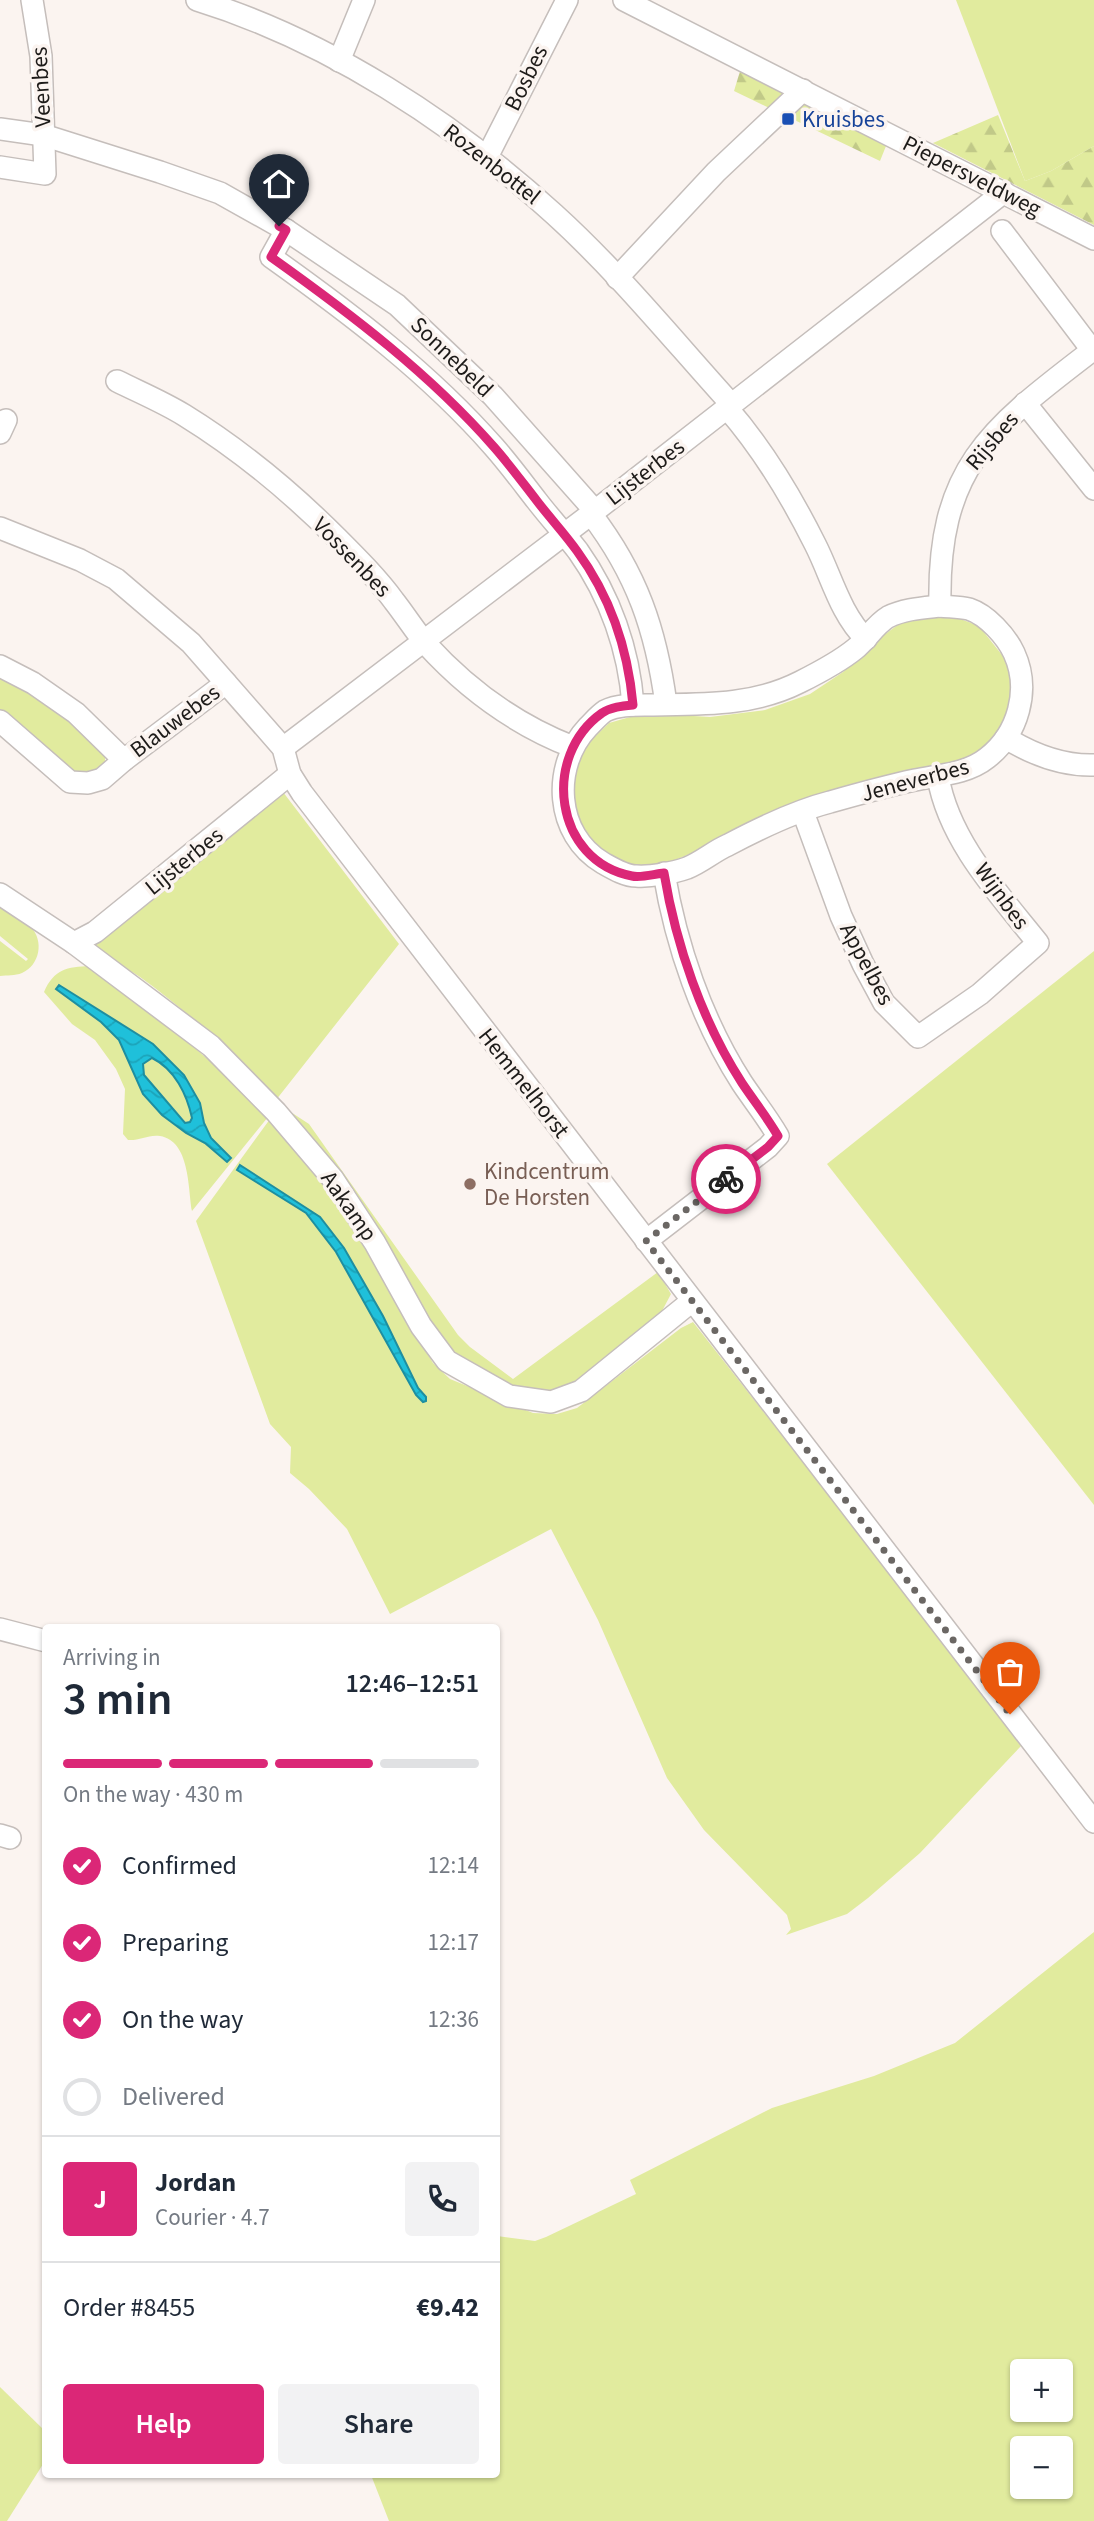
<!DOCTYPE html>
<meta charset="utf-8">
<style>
:root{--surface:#fff;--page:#f2f2f3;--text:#1f2937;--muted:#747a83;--line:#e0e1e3;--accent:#db2777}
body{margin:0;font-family:"Source Sans 3",sans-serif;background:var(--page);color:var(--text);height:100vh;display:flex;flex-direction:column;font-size:26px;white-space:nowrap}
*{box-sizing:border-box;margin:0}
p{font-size:23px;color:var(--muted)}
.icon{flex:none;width:38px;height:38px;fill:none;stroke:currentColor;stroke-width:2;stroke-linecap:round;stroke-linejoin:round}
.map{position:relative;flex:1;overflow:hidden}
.drawer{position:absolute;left:42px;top:1624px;width:458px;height:854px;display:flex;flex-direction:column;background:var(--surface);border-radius:7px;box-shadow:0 2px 5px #0004}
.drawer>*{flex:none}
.controls{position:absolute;left:1010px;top:2359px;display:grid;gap:14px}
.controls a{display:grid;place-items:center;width:63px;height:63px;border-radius:7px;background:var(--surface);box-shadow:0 2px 5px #0004;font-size:35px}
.pin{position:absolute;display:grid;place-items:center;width:60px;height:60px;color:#fff;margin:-72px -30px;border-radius:50% 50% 50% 0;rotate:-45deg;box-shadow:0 0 7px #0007}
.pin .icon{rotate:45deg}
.courier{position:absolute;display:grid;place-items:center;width:70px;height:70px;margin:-35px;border:5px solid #db2777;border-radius:50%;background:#fff;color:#222;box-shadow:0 2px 9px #0007}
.head em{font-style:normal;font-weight:600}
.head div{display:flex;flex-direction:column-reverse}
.head{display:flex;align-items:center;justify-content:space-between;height:119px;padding:0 21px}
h1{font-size:46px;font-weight:600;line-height:52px}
.bar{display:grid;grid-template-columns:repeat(4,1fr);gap:10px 7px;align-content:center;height:84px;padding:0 21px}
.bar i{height:9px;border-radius:5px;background:var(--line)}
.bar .on{background:var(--accent)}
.bar p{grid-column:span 4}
.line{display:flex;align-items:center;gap:18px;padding:0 21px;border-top:2px solid var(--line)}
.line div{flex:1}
.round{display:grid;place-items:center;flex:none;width:74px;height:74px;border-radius:7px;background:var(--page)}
ol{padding:0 21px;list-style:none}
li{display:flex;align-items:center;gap:21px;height:77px}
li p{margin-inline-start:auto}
li .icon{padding:7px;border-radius:50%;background:var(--accent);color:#fff;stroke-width:4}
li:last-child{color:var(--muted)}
li i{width:38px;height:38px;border:4px solid var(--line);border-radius:50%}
.action{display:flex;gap:14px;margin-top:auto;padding:14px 21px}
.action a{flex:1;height:80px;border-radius:7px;background:var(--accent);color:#fff;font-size:28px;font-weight:600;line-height:80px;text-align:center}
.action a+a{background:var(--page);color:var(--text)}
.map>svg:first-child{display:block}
.green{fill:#e1eb9e;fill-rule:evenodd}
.forest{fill:url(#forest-firs)}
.water{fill:url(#water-waves);stroke:#1e8ea0;stroke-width:2;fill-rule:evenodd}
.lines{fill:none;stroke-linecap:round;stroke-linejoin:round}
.minor-casing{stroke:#c5bebb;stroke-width:24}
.minor{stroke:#fff;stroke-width:21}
.done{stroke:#6b6764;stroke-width:7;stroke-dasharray:0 12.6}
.route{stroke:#db2777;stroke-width:9}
.transit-dot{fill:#1a4fb4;stroke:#fbf4f0;stroke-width:2.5}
.education-dot{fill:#8d6e63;stroke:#fbf4f0;stroke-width:2.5}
.labels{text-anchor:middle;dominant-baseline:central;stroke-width:7;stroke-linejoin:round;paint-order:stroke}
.street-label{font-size:23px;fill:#1d1b19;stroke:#fbf4f0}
.transit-label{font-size:23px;fill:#164399;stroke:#fbf4f0;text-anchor:start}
.education-label{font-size:23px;fill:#785e54;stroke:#fbf4f0;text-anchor:start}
</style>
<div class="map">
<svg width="1094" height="2521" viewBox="0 0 1094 2521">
<defs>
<pattern id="forest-firs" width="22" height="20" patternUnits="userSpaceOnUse" patternTransform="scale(1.75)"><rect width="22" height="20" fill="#e1eb9e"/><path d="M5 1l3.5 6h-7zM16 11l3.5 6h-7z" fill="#c1c988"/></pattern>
<pattern id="water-waves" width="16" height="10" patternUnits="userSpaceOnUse" patternTransform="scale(1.75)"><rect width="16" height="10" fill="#1fc0da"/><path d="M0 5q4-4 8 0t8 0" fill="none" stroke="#1ca4ba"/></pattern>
</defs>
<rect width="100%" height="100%" fill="#fbf4f0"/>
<!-- green -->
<g class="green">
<path d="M956 0H1094V146L1051 171 1025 181Z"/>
<path d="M942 612 979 626 1006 660 1013 680 1011 708 994 743 964 761 707 847 660 866 640 867 609 857 586 838 576 814 571 781 585 746 609 723 644 713 710 717 765 710 810 694 843 672 877 640 906 619Z"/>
<path d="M0 671 42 694 105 753V766L82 778 0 714Z"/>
<path d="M283 792 399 944 276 1100C234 1055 190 1013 140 977 125 966 99 960 95 941Z"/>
<path d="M0 903C10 910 22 918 31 927 44 941 40 965 22 973 15 976 7 975 0 976V941L26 961 28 959 0 936Z"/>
<path d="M1094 951V1505L827 1164Z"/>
<path d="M90 966 148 1007 252 1098 268 1117 192 1211C188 1188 190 1141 160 1136 149 1134 139 1141 128 1140L123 1134 125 1089 116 1069 95 1040 72 1024 44 992C54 969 67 967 90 966ZM59 985 153 1044 184 1075 200 1103 204 1123 211 1138 231 1157 227 1162 205 1143 186 1133 162 1115 143 1094 119 1040 101 1022 56 989Z"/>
<path d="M152 1058C175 1069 187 1095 192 1118L190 1122 186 1123 144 1075 143 1064Z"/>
<path d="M283 1107 309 1124 458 1335 470 1347 513 1379 658 1272 671 1294 653 1328 574 1389 535 1396 458 1364Z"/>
<path d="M270 1119 310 1165 355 1227 433 1363 450 1379 533 1413 557 1414 577 1408 681 1328 693 1322 820 1484 1021 1746 920 1853 868 1898 847 1914 786 1935 791 1929 787 1915 704 1830 667 1778 598 1620 551 1529 390 1614 347 1529 309 1489 290 1473 291 1447 270 1424 196 1221Z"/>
<path d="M1094 1932V2521H389L371 2475 497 2474V2236L535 2241 546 2237 636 2194 630 2180 772 2108 874 2076 955 2043ZM1022 2371H1060V2410H1022ZM1022 2448H1060V2487H1022Z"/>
<path d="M0 2387 45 2431V2461L7 2521H0Z"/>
</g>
<!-- forest -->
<g class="forest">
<path d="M741 68 888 141 880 161 734 91Z"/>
<path d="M998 115 1025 181 1051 171 1094 146V225L933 143Z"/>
</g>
<!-- water -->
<g class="water">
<path d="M59 985 153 1044 184 1075 200 1103 204 1123 211 1138 231 1158 227 1162 205 1143 186 1133 162 1115 143 1094 119 1040 101 1022 56 989ZM152 1058C175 1069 187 1095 192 1118L190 1122 185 1123 144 1075 143 1064Z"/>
<path d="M240 1165 320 1217 344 1248 383 1316 418 1388 426 1397V1401L423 1402 416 1395 336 1252 306 1213 237 1170Z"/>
</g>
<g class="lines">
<!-- minor casing -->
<g class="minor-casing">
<g id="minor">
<path d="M197 0C327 40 453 122 554 214 618 272 673 340 731 404"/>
<path d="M624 0 1094 239"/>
<path d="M339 61 364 0"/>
<path d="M0 129 43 135 160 172 220 193 286 230 397 305 493 396 595 511"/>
<path d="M487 157 567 0"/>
<path d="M0 167 45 174 41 56 32 0"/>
<path d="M286 230 271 257C351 314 429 373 494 447 509 464 523 483 537 501 550 518 565 534 578 551 610 596 629 650 633 705"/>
<path d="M1002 231 1092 350"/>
<path d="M617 278 716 172 803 90"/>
<path d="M117 381C139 392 163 402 184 415 239 449 291 492 337 538 357 558 378 579 394 601 405 615 415 631 426 644 467 689 516 725 573 747"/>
<path d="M1025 403 1094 489"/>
<path d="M727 408C762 448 791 496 815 544 831 575 840 614 866 639"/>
<path d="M0 433 6 420"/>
<path d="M591 514C637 574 656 630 666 704"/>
<path d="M0 528 80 560 116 579 191 643 283 748 290 774 302 793 1094 1822"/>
<path d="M940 606C949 607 960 607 969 609 987 615 1006 636 1014 653 1031 690 1018 734 987 758 967 774 939 775 915 780 887 786 858 794 830 802 795 811 760 828 728 845 714 851 702 862 687 868 673 873 651 877 636 876 625 876 612 868 603 863 555 835 551 766 588 727 594 721 599 715 605 711 617 705 632 705 645 705 698 704 751 707 800 682 818 673 839 662 855 649 866 640 876 624 888 617 904 609 922 608 940 606Z"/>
<path d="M940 606C937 466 991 428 1094 349"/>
<path d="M0 666 33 683 76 713 124 760"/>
<path d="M0 721 70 782 88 783 102 779 124 760 226 683"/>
<path d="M1006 738C1032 754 1063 766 1094 765"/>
<path d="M283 748 591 514 1004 192"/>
<path d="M803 812 841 916 863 964 884 1003 918 1037 980 994 1038 943C999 894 949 841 938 777"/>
<path d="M0 894 74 943 211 1046 276 1112 333 1179 375 1243 421 1326 447 1361 509 1396 551 1402 581 1391 692 1301"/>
<path d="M74 943 95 932 290 774"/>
<path d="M646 1241 768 1147 778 1136C767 1117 754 1101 742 1083 702 1021 676 945 664 873"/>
<path d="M0 1629 46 1641"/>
<path d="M0 1835 10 1838"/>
</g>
</g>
<!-- minor -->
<use href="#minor" class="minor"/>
</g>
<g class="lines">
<!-- done -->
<path class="done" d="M726 1179 646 1241 1010 1714"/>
<!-- route -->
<path class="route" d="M279 226 286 230 271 257C351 314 429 373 494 447 509 464 523 483 537 501 550 518 565 534 577 551 610 596 628 650 633 705 622 706 611 707 602 713 541 756 554 861 632 876 641 878 654 874 664 873 676 945 702 1021 742 1083 754 1101 767 1117 778 1136L768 1147 726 1179"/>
</g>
<!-- markers -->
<rect class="transit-dot" x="781" y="112" width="14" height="14" rx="3.5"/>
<circle class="education-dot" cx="470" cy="1184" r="7"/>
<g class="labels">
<!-- street labels -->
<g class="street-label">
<text transform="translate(526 78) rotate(-64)">Bosbes</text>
<text transform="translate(41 87) rotate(-93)">Veenbes</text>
<text transform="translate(492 164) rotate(38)">Rozenbottel</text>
<text transform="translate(972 176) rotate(27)">Piepersveldweg</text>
<text transform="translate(452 357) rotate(44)">Sonnebeld</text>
<text transform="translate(992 441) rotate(-50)">Rijsbes</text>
<text transform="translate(645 472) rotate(-38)">Lijsterbes</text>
<text transform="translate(352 557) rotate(46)">Vossenbes</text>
<text transform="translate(175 721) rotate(-37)">Blauwebes</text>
<text transform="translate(915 780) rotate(-15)">Jeneverbes</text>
<text transform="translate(184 861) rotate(-39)">Lijsterbes</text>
<text transform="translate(1002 896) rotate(54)">Wijnbes</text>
<text transform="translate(867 964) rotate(62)">Appelbes</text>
<text transform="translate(524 1083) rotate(52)">Hemmelhorst</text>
<text transform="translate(349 1206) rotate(55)">Aakamp</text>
</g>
<!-- transit labels -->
<g class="transit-label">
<text x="802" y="119">Kruisbes</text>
</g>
<!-- education labels -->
<g class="education-label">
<text x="484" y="1171">Kindcentrum<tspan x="484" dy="26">De Horsten</tspan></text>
</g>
</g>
</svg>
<div class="controls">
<a>+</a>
<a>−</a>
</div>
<div class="pin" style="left:1010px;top:1714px;background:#ea580c"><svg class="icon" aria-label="bag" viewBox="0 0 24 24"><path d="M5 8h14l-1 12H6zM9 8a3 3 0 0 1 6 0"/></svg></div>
<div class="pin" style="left:279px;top:226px;background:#1f2937"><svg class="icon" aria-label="home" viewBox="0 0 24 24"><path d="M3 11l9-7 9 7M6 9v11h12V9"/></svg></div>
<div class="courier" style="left:726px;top:1179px"><svg class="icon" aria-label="bike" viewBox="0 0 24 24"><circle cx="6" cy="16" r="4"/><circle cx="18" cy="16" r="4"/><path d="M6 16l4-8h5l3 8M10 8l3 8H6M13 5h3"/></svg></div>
<section class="drawer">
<div class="head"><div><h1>3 min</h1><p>Arriving in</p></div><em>12:46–12:51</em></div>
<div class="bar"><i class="on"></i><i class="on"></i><i class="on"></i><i></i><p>On the way · 430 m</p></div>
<ol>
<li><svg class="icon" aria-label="check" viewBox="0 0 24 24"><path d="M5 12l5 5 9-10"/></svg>Confirmed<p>12:14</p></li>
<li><svg class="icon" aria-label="check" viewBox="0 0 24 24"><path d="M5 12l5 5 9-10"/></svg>Preparing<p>12:17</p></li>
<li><svg class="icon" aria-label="check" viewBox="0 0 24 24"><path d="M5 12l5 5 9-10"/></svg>On the way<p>12:36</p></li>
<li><i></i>Delivered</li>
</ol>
<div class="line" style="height:126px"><b class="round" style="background:var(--accent);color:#fff">J</b><div><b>Jordan</b><p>Courier · 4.7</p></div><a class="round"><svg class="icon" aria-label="phone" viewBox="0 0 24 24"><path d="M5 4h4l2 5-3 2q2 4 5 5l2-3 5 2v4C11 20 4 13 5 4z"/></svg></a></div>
<div class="line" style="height:91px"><div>Order #8455</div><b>€9.42</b></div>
<div class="action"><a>Help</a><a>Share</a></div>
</section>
</div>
